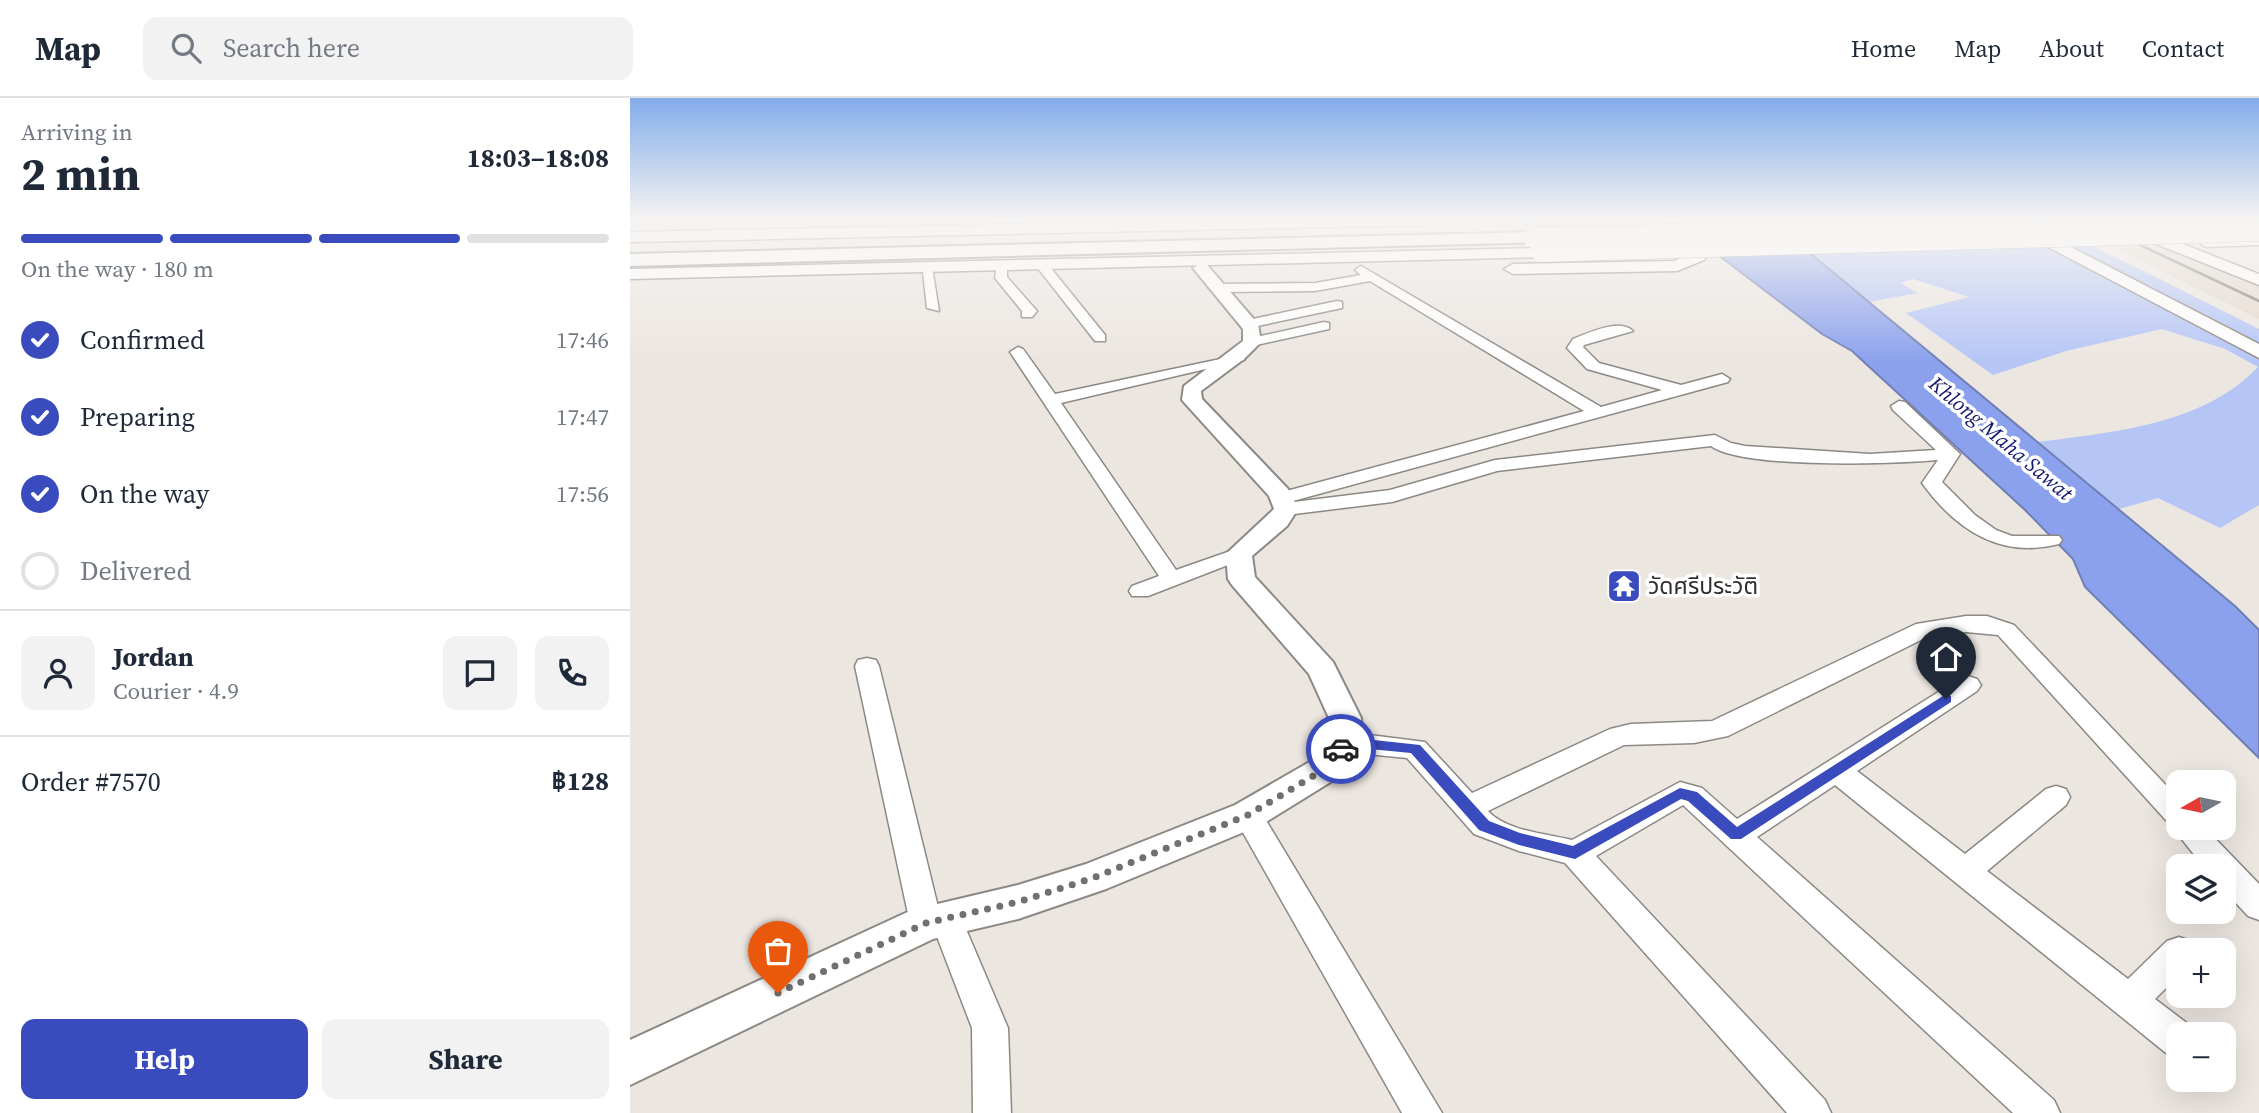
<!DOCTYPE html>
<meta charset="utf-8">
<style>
:root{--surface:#fff;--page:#f2f2f3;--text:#1f2937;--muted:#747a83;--line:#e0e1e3;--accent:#394bbd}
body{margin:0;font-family:"Source Serif 4","Noto Sans Thai",serif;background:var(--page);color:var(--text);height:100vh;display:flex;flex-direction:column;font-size:26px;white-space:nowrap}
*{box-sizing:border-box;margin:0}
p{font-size:23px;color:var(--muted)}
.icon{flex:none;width:38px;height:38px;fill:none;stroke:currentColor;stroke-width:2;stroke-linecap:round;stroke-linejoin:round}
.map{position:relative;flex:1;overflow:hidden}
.panel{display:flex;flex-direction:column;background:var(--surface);width:630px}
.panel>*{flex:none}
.needle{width:46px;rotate:261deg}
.fabs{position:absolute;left:1536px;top:672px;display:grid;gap:14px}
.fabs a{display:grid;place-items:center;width:70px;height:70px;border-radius:14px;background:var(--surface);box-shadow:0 7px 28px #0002;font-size:35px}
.pin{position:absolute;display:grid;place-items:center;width:60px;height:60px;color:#fff;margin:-72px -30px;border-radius:50% 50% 50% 0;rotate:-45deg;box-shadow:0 0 7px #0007}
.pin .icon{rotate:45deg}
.courier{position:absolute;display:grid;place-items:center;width:70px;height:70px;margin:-35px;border:5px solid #394bbd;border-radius:50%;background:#fff;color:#222;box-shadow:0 2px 9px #0007}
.summary em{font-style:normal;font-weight:700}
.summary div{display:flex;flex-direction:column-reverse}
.summary{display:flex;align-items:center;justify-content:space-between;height:119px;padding:0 21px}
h1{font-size:46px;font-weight:700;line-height:52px}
.bar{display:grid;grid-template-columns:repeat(4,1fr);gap:10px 7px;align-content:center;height:84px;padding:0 21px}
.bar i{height:9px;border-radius:5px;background:var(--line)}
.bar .active{background:var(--accent)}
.bar p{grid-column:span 4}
.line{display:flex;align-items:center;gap:18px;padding:0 21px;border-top:2px solid var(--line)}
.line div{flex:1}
.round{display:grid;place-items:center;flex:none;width:74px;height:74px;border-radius:14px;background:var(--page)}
ol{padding:0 21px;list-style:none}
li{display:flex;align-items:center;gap:21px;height:77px}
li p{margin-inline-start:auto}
li .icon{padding:7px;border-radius:50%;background:var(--accent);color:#fff;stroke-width:4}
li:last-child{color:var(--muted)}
li i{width:38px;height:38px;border:4px solid var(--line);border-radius:50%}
.action{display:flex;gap:14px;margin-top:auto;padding:14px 21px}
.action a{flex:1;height:80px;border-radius:14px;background:var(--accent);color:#fff;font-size:28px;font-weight:700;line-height:80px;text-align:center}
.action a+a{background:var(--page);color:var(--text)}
header{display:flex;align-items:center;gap:42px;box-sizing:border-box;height:98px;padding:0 35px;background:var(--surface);border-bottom:2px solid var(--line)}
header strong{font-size:33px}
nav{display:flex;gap:38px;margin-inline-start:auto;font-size:24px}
.search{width:490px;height:63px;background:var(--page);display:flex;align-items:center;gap:18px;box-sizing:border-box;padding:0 24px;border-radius:14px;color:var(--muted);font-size:26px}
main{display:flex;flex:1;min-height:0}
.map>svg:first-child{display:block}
.built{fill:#e4d8ce}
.green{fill:#b5c5f6}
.water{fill:#8ba1ed;stroke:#707fb3;stroke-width:2}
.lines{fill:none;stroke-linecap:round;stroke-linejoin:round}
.minor-casing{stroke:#8c8883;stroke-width:3}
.tertiary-casing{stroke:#8c8883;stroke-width:4}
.secondary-casing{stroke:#8c8883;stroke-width:3}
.trunk-casing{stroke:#8c8883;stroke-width:4}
.minor{fill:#fff;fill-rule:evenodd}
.tertiary{fill:#fff;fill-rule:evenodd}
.secondary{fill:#fff;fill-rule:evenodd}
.trunk{fill:#fff;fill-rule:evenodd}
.rail{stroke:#7d7a76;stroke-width:2.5}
.secondary-bridge-casing{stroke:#8c8883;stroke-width:19;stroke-linecap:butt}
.trunk-bridge-casing{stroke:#8c8883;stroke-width:23;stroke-linecap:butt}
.secondary-bridge{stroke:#fff;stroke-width:18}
.trunk-bridge{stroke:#fff;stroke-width:21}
.route{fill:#394bbd}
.done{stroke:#726f6c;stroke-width:7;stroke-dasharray:0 12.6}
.labels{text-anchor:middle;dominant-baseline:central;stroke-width:7;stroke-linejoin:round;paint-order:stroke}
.far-water-label{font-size:21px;font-style:italic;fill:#15196f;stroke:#fff}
.poi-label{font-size:23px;fill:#312f2d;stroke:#fff;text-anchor:start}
</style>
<header>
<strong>Map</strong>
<div class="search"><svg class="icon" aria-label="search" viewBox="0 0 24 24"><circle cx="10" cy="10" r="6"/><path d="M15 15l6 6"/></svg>Search here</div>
<nav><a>Home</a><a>Map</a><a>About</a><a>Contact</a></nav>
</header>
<main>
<section class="panel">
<div class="summary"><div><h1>2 min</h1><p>Arriving in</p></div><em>18:03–18:08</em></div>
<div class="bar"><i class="active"></i><i class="active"></i><i class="active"></i><i></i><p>On the way · 180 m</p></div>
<ol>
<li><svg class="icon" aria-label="check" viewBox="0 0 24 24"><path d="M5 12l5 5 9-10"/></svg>Confirmed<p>17:46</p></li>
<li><svg class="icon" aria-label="check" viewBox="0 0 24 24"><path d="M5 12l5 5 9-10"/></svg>Preparing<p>17:47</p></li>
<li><svg class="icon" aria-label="check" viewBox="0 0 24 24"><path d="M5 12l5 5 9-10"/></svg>On the way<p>17:56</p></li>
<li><i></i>Delivered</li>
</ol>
<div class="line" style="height:126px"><a class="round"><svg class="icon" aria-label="person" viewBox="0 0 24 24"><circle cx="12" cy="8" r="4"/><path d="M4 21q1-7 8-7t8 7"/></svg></a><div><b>Jordan</b><p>Courier · 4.9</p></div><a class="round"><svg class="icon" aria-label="chat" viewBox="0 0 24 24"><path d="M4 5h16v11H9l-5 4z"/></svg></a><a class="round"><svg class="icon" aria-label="phone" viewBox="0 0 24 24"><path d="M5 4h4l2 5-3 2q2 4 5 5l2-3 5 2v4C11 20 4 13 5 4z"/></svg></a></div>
<div class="line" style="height:91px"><div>Order #7570</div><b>฿128</b></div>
<div class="action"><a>Help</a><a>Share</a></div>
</section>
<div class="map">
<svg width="1629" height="1015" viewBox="0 0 1629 1015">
<rect width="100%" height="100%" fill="#ece6e1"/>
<!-- built -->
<path class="built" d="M1425 122H1487L1629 187V221Z"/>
<!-- green -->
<path class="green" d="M1131 122H1373L1538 213 1558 211 1388 122H1411L1629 231V407L1590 430 1528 400 1489 411 1408 344C1484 334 1573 327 1628 269L1595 251 1532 231 1436 253 1363 277 1276 215 1339 199 1283 181 1270 185 1288 195 1238 204 1181 156Z"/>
<!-- water -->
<path class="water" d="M1063 122H1131L1181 156 1605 508 1629 532V660L1455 489 1443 461 1395 412 1222 253 1192 236 1092 160Z"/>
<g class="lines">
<!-- minor casing -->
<g class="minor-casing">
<g id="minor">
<path d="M1629 139V147L1576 149 1570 145 1576 141Z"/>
<path d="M407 163H415L475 237V243H465L407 169Z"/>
<path d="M367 164 377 167V179L407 213 402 219H392V213L365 180Z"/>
<path d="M292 166 302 169 309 213 297 210Z"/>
<path d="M731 168 971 309 1032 292 957 271 937 250 943 241C959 235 989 220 1003 233L954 247 953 249 969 265 1051 287 1092 276 1100 281 1098 284 663 403H649L646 399 649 395 954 313 740 183 685 193 586 194 579 190 586 186 685 185 731 177 725 172Z"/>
<path d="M707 203 712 204V210L618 230 611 226 618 222Z"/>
<path d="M694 224 699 225V231L622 248 615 244 617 241Z"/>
<path d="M388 249 393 251 425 296 614 256V262L431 305 546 472 609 450 616 452 620 456 616 460 518 498H502L499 493 502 488 529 478 380 254Z"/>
<path d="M1269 303 1275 304 1330 356 1312 384 1345 417 1366 432 1382 438H1429L1432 442 1429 446C1371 461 1326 432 1292 385L1308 362C1265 366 1113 371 1081 348L867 373 762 404 656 417 646 411 656 405 760 392 865 362 1085 337 1101 345 1115 348 1240 356 1306 352 1263 312 1261 308Z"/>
<path d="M1336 518H1357L1384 527 1549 701V730H1575L1629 786V822L1618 818 1594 792V768H1573L1543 730 1368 537 1336 534 1299 538 1098 638 1064 645 994 647 858 713C876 733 917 736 942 742L1050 684 1072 690 1107 721 1329 581 1338 578 1347 581 1351 587 1347 593 1227 673 1335 756 1416 691 1426 688 1436 691 1440 699 1436 707 1357 773 1498 881 1537 843 1549 839 1561 843 1565 852H1549V877L1525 901 1562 929 1564 936H1549V960L1536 955 1205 687 1127 739 1424 1002 1430 1015H1383L1053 707 966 758 1195 1002 1201 1015H1157L935 765 889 753 844 736 777 660 716 654 707 651 703 644 707 637 716 634 795 644 842 695 980 631 1001 626 1082 623 1286 526Z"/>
<path d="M237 560 246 562 249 568 308 809 316 806 327 810 378 930 381 1015H343L342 930 306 836 296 839 285 835 280 825 225 568 228 562Z"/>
<path d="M618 705 628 709 812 1015H772L603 717 608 709Z"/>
</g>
</g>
<!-- tertiary casing -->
<g class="tertiary-casing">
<path id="tertiary" d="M571 165 577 167 628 226 631 244 614 261 571 293 572 301 658 391 668 411 657 428 622 458 625 479 703 564 731 620 733 644 707 680 631 727 476 791 388 821 303 841 0 987V942L282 812 388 787 456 766 605 707 683 662 699 641V620L679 576 602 487 598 481 596 456 644 411 639 398 552 302 554 288 613 243V231L563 170Z"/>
</g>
<!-- secondary casing -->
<g class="secondary-casing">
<g id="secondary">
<path d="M583 122H802L794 127 0 144V134Z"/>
<path d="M1034 122H1050L1071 144 1077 158 1074 162 1047 173 883 176 874 171 883 166 1044 163 1059 156 1057 149Z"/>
<path d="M1392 124 1629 246V260L1386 132 1384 129Z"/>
<path d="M1497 124 1629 176V187L1491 132 1489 129Z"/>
<path d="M911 150 919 155 917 159 0 181V171Z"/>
</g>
</g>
<!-- trunk casing -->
<g class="trunk-casing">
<path id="trunk" d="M904 134 914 140 911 144 0 168V156Z"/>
</g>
<!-- minor -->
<use href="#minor" class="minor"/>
<!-- tertiary -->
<use href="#tertiary" class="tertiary"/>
<!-- secondary -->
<use href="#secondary" class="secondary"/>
<!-- trunk -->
<use href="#trunk" class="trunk"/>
<!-- rail -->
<path class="rail" d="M1457 122 1629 203"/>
<!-- secondary-bridge casing -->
<g class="secondary-bridge-casing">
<path id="secondary-bridge" d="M911 155 1629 134"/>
</g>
<!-- trunk-bridge casing -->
<g class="trunk-bridge-casing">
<path id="trunk-bridge" d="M904 140 1615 122"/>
</g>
<!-- secondary-bridge -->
<use href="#secondary-bridge" class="secondary-bridge"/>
<!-- trunk-bridge -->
<use href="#trunk-bridge" class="trunk-bridge"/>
</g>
<!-- sky -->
<linearGradient id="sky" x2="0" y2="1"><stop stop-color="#83acea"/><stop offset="0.46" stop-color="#f6f4f2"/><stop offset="1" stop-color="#f6f4f2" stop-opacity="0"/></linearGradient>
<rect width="1629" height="264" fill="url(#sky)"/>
<!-- route -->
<path class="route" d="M1316 596 1321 598V604L1111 741H1101L1058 703 1051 701 945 761 889 747 849 732 781 655 719 649 711 656 704 651 716 639 790 647 859 723 890 735 943 748 1050 690 1067 694 1107 729Z"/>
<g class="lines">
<!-- done -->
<path class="done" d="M148 895 296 825 388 804 463 780 618 717 695 671 711 651"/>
</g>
<!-- icons -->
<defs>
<g id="temple-square" transform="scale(1.75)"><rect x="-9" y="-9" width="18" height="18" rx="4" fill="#394bbd" stroke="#fff"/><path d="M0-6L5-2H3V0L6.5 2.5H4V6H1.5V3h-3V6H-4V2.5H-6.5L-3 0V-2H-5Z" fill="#fff"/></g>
</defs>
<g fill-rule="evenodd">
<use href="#temple-square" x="994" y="488"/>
</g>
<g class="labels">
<!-- far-water labels -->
<g class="far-water-label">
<text transform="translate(1371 340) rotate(40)">Khlong Maha Sawat</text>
</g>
<!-- poi labels -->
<g class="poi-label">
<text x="1018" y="488">วัดศรีประวัติ</text>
</g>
</g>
</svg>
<div class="fabs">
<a><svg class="needle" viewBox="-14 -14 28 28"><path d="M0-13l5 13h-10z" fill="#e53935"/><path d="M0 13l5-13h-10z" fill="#747a83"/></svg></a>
<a><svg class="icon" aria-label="layers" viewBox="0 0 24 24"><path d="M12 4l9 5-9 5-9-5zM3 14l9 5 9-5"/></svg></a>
<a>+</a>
<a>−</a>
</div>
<div class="pin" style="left:148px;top:895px;background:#ea580c"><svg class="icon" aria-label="bag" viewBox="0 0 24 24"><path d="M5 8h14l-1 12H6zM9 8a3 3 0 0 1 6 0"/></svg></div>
<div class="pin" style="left:1316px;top:601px;background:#1f2937"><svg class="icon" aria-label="home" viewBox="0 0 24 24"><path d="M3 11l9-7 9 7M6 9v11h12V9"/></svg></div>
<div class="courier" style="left:711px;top:651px"><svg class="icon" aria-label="car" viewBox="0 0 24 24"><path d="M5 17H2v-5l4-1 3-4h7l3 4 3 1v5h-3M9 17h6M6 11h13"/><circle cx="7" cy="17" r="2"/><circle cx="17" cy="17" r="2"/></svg></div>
</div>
</main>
